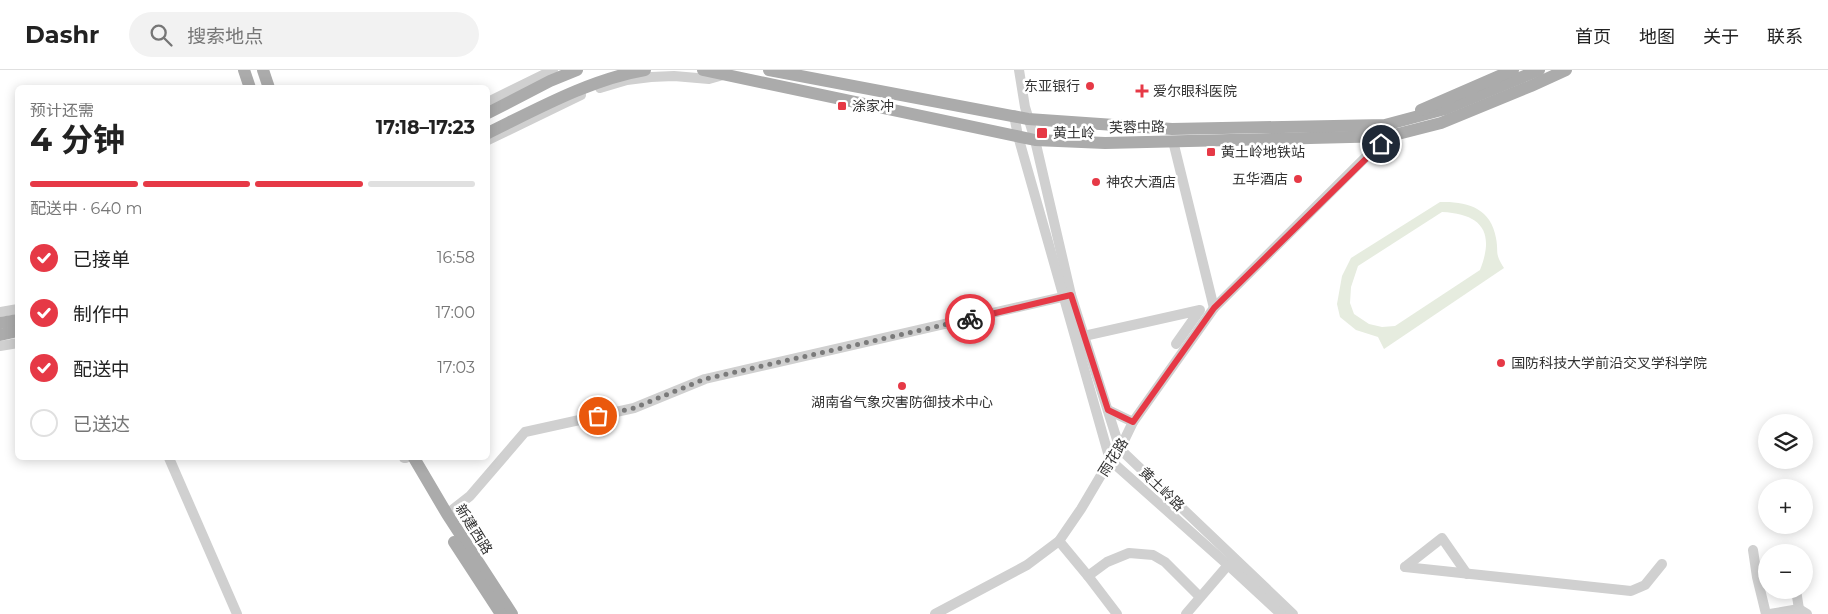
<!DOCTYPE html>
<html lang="zh">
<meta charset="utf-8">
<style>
:root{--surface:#fff;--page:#f2f2f2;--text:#222;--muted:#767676;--line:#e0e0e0;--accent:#e63946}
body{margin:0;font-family:Montserrat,"Noto Sans SC",sans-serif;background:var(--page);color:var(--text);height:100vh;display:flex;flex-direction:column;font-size:19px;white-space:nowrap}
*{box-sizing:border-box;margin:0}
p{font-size:16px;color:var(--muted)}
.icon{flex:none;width:28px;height:28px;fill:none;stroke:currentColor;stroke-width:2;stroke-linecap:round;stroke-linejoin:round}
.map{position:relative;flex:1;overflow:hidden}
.panel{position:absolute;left:15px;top:15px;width:475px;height:375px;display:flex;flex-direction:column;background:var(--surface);border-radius:8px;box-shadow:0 2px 12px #0003}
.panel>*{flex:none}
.fabs{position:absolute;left:1758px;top:344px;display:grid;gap:10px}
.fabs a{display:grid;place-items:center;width:55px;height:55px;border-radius:50%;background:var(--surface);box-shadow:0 2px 12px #0003;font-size:25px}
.pin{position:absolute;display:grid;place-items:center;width:42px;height:42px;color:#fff;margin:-21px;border:2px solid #fff;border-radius:50%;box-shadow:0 1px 5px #0007}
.courier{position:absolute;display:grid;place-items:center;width:50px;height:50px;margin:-25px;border:4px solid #e63946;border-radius:50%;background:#fff;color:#222;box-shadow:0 1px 6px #0007}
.head em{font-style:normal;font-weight:700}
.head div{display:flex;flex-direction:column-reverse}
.head{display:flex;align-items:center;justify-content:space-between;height:85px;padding:0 15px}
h1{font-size:32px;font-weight:700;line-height:38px}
.bar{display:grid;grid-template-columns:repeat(4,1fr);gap:8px 5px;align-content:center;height:60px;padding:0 15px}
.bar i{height:6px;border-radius:4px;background:var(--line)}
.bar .current{background:var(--accent)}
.bar p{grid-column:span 4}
ol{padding:0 15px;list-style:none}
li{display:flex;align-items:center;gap:15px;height:55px}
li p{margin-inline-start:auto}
li .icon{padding:5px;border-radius:50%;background:var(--accent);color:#fff;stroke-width:4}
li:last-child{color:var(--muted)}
li i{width:28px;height:28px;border:2px solid var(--line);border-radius:50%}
header{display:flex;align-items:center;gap:30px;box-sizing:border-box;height:70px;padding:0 25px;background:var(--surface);border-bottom:1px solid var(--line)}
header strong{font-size:24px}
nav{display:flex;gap:28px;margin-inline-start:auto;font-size:18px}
.search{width:350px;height:45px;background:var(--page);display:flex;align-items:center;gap:12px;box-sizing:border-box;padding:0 18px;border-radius:28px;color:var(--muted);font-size:19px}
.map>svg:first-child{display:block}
.green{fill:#e6ecdf;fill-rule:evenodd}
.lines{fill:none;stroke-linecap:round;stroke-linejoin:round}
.minor{stroke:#d0d0d0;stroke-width:10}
.major{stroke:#ababab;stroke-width:12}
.done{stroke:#7a7a7a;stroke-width:5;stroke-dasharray:0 9}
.route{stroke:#e63946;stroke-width:6}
.poi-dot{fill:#e63946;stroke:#fff;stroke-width:2}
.labels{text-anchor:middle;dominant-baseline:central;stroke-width:5;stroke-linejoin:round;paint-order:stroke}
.poi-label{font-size:14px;fill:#333;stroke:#fff;text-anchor:start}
.street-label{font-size:14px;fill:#333;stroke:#fff}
</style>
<header>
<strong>Dashr</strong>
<div class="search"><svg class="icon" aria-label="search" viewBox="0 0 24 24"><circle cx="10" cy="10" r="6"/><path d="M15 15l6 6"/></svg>搜索地点</div>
<nav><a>首页</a><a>地图</a><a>关于</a><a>联系</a></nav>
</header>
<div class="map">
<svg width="1828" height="544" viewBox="0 0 1828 544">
<rect width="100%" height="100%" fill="#fff"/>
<!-- green -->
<path class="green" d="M1440 132C1467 131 1491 138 1496 168 1499 184 1494 182 1504 198L1384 279 1378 267 1356 260 1340 247 1337 234 1342 206 1351 188ZM1442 142C1482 144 1495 162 1480 200L1395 256 1382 257 1369 254 1354 244 1350 233 1351 217 1358 196Z"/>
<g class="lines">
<!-- minor -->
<g class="minor">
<path d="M1019 0 1025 37 1035 70 1071 225 1120 379 1293 544"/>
<path d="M600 18 627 10 651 7 674 6 709 9 723 5"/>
<path d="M488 32 553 0"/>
<path d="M1014 45 1018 66 1110 390 1228 495 1281 544"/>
<path d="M488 70 581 25"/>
<path d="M1173 71 1214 238"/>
<path d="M0 242 18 239"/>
<path d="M1084 266 1200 240 1176 274"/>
<path d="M0 276 18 273"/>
<path d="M1108 340 1133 352"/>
<path d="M169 388 237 544"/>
<path d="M404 388H406"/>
<path d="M447 444 470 426 525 362 634 338 705 309 1071 225"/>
<path d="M1059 471 1088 506 1117 544"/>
<path d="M1753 480 1757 507 1766 544"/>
<path d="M1405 497 1631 521 1645 515 1662 494"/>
<path d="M1405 497 1442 468 1467 504"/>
<path d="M1088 506 1107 492 1129 483 1153 485 1165 492 1200 527"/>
<path d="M1796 520 1799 539"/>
<path d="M935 544 1027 495 1059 471 1081 439 1110 390 1120 379 1133 352 1214 238 1386 67"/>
<path d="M1186 544 1228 495"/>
<path d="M1770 544 1799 539 1807 544"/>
</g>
<!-- major -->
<g class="major">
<path d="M244 0 250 18"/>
<path d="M263 0 269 18"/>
<path d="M703 0 1035 70 1105 73 1390 66 1441 53 1531 16 1566 0"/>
<path d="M769 0 1028 49 1172 59 1385 55 1445 39 1539 0"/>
<path d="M1421 40 1513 0"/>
<path d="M488 43 550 11 577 0"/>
<path d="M488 63C537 39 591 9 645 0"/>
<path d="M0 253 18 250"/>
<path d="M0 265 18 261"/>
<path d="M414 388 447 444 512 544"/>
<path d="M454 472 501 544"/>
</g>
</g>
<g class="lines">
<!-- done -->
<path class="done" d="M598 346 634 338 705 309 970 249"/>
<!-- route -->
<path class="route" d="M970 249 1071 225 1108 340 1133 352 1214 238 1381 74"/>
</g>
<!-- markers -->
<g class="poi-dot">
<circle cx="1090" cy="16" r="5"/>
<path d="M1139.5 13.5h5v5h5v5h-5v5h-5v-5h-5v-5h5z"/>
<rect x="837" y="31" width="10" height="10" rx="2.5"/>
<rect x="1036" y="57" width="12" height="12" rx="2.5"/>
<rect x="1206" y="77" width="10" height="10" rx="2.5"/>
<circle cx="1298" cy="109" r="5"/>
<circle cx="1096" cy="112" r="5"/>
<circle cx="1501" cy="293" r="5"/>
<circle cx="902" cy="316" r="5"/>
</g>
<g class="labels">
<!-- poi labels -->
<g class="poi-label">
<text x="1080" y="16" text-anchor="end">东亚银行</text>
<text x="1153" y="21">爱尔眼科医院</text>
<text x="852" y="36">涂家冲</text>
<text x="1053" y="63">黄土岭</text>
<text x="1221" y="82">黄土岭地铁站</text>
<text x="1288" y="109" text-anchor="end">五华酒店</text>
<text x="1106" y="112">神农大酒店</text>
<text x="1511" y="293">国防科技大学前沿交叉学科学院</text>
<text x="902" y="332" text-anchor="middle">湖南省气象灾害防御技术中心</text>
</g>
<!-- street labels -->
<g class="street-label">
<text transform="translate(1137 57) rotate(-1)">芙蓉中路</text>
<text transform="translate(1113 387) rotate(-58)">雨花路</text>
<text transform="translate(1162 419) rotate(44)">黄土岭路</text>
<text transform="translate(474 459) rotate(58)">新建西路</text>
</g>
</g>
</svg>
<div class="fabs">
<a><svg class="icon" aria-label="layers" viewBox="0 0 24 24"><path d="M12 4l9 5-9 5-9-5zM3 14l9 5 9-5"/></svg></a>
<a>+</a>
<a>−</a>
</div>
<div class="pin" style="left:598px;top:346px;background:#ea580c"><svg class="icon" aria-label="bag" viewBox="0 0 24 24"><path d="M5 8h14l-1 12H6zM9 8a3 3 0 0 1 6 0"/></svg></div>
<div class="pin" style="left:1381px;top:74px;background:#1f2937"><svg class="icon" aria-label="home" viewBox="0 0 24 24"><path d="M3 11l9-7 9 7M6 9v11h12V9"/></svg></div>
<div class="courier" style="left:970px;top:249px"><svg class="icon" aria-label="bike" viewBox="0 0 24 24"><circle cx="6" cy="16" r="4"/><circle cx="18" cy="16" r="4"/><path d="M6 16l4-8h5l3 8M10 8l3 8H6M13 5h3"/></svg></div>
<section class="panel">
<div class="head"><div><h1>4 分钟</h1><p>预计还需</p></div><em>17:18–17:23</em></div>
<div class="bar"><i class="current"></i><i class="current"></i><i class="current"></i><i></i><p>配送中 · 640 m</p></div>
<ol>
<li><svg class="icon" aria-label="check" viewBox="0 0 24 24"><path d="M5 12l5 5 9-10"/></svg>已接单<p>16:58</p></li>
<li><svg class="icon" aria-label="check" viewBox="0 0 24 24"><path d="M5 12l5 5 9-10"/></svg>制作中<p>17:00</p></li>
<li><svg class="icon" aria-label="check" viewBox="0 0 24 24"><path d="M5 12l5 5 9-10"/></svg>配送中<p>17:03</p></li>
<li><i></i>已送达</li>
</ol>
</section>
</div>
